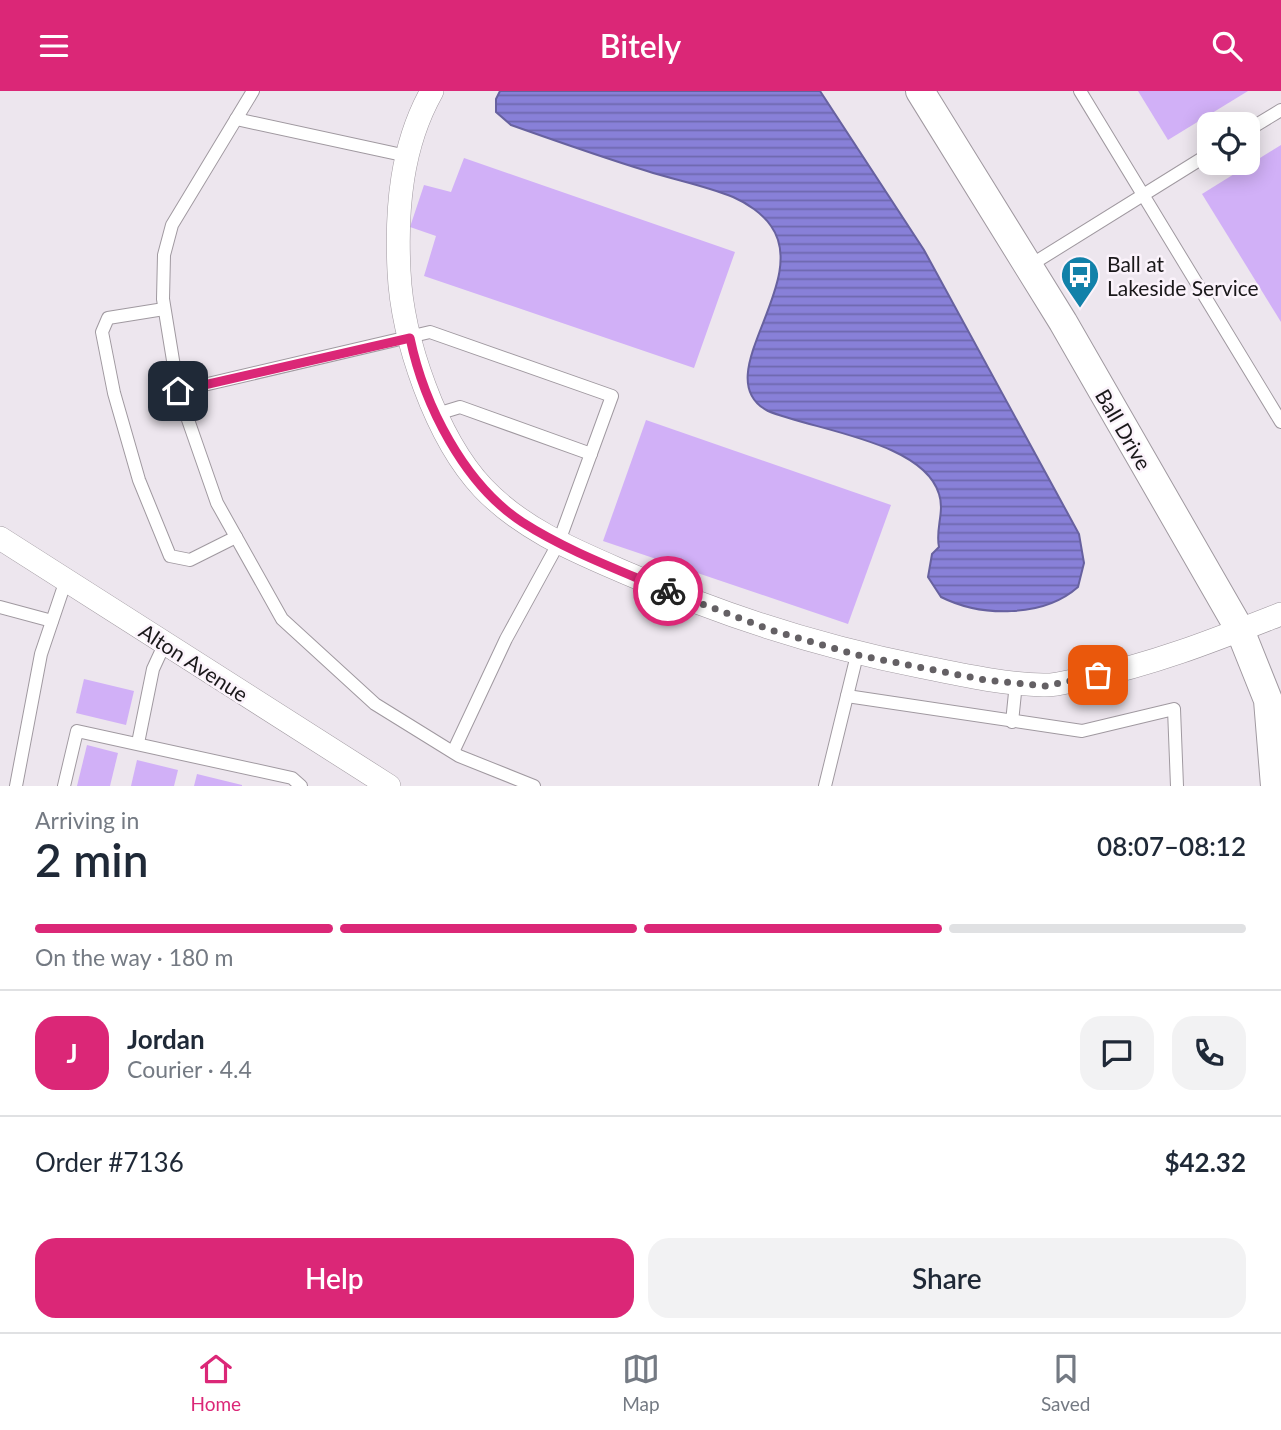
<!DOCTYPE html>
<meta charset="utf-8">
<style>
:root{--surface:#fff;--page:#f2f2f3;--text:#1f2937;--muted:#747a83;--line:#e0e1e3;--accent:#db2777}
body{margin:0;font-family:Lato,sans-serif;background:var(--page);color:var(--text);height:100vh;display:flex;flex-direction:column;font-size:26px;white-space:nowrap}
*{box-sizing:border-box;margin:0}
p{font-size:23px;color:var(--muted)}
.icon{flex:none;width:38px;height:38px;fill:none;stroke:currentColor;stroke-width:2;stroke-linecap:round;stroke-linejoin:round}
.map{position:relative;height:695px;overflow:hidden}
.details{display:flex;flex-direction:column;background:var(--surface);flex:1}
.details>*{flex:none}
.fabs{position:absolute;left:1197px;top:21px;display:grid;gap:14px}
.fabs a{display:grid;place-items:center;width:63px;height:63px;border-radius:14px;background:var(--surface);box-shadow:0 4px 18px #0003;font-size:35px}
.pin{position:absolute;display:grid;place-items:center;width:60px;height:60px;color:#fff;margin:-30px;border-radius:14px;box-shadow:0 4px 10px #0006}
.courier{position:absolute;display:grid;place-items:center;width:70px;height:70px;margin:-35px;border:5px solid #db2777;border-radius:50%;background:#fff;color:#222;box-shadow:0 2px 9px #0007}
.head em{font-style:normal;font-weight:600}
.head div{display:flex;flex-direction:column-reverse}
.head{display:flex;align-items:center;justify-content:space-between;height:119px;padding:0 35px}
h1{font-size:46px;font-weight:600;line-height:52px}
.bar{display:grid;grid-template-columns:repeat(4,1fr);gap:10px 7px;align-content:center;height:84px;padding:0 35px}
.bar i{height:9px;border-radius:5px;background:var(--line)}
.bar .selected{background:var(--accent)}
.bar p{grid-column:span 4}
.line{display:flex;align-items:center;gap:18px;padding:0 35px;border-top:2px solid var(--line)}
.line div{flex:1}
.round{display:grid;place-items:center;flex:none;width:74px;height:74px;border-radius:21px;background:var(--page)}
.action{display:flex;gap:14px;margin-top:auto;padding:14px 35px}
.action a{flex:1;height:80px;border-radius:21px;background:var(--accent);color:#fff;font-size:28px;font-weight:600;line-height:80px;text-align:center}
.action a+a{background:var(--page);color:var(--text)}
header{display:flex;justify-content:space-between;align-items:center;height:91px;padding:0 35px;background:var(--accent);color:#fff;font-size:32px;font-weight:600}
.menu{display:flex;justify-content:space-around;align-items:center;height:98px;border-top:2px solid var(--line);background:var(--surface);font-size:19px;color:var(--muted)}
.menu a{display:grid;justify-items:center;gap:4px}
.menu .selected{color:var(--accent)}
.map>svg:first-child{display:block}
.water{fill:url(#water-rules);stroke:#67619f;stroke-width:2}
.building{fill:#d1b0f7}
.lines{fill:none;stroke-linecap:round;stroke-linejoin:round}
.service-casing{stroke:#a099a0;stroke-width:14}
.minor-casing{stroke:#a099a0;stroke-width:24}
.tertiary-casing{stroke:#a099a0;stroke-width:30}
.service{stroke:#fff;stroke-width:12}
.minor{stroke:#fff;stroke-width:23}
.tertiary{stroke:#fff;stroke-width:28}
.done{stroke:#646064;stroke-width:7;stroke-dasharray:0 12.6}
.route{stroke:#db2777;stroke-width:9}
.labels{text-anchor:middle;dominant-baseline:central;stroke-width:5;stroke-linejoin:round;paint-order:stroke}
.poi-label{font-size:21px;fill:#1a181a;stroke:#fbf3fb;text-anchor:start}
.street-label{font-size:21px;fill:#1a181a;stroke:#fbf3fb}
</style>
<header><svg class="icon" aria-label="menu" viewBox="0 0 24 24"><path d="M4 6h16M4 12h16M4 18h16"/></svg>Bitely<svg class="icon" aria-label="search" viewBox="0 0 24 24"><circle cx="10" cy="10" r="6"/><path d="M15 15l6 6"/></svg></header>
<div class="map">
<svg width="1281" height="695" viewBox="0 0 1281 695">
<defs>
<pattern id="water-rules" width="6" height="5" patternUnits="userSpaceOnUse" patternTransform="scale(1.75)"><rect width="6" height="5" fill="#8880d8"/><path d="M0 2.5h6" fill="none" stroke="#6e68ae"/></pattern>
</defs>
<rect width="100%" height="100%" fill="#ede6ee"/>
<!-- water -->
<path class="water" d="M500 0H820L924 159 1079 443 1084 472 1078 496C1043 527 981 526 941 506L928 486 932 463 939 456C935 438 945 421 939 403 923 350 813 339 768 320 705 287 812 192 771 135 763 123 747 112 733 106 706 95 675 89 647 80 601 66 556 50 511 34L496 21V8Z"/>
<!-- building -->
<g class="building">
<path d="M1138 0H1248L1168 49Z"/>
<path d="M1281 54V231L1202 103Z"/>
<path d="M464 67 735 161 694 277 424 185 436 145 410 136 424 94 451 101Z"/>
<path d="M646 329 891 414 848 533 603 450Z"/>
<path d="M84 588 134 600 126 634 76 622Z"/>
<path d="M87 654 118 662 110 695H77Z"/>
<path d="M137 669 178 679 174 695H131Z"/>
<path d="M197 683 242 694V695H194Z"/>
</g>
<g class="lines">
<!-- service casing -->
<g class="service-casing">
<g id="service">
<path d="M1080 0 1281 331"/>
<path d="M236 28 407 65"/>
<path d="M1248 39 1281 19"/>
<path d="M1029 175 1209 63"/>
<path d="M164 218 108 227 102 241 114 302 139 389 170 465 190 469 236 446"/>
<path d="M178 300 163 208 164 164 172 134 253 0"/>
<path d="M437 323 460 316 591 363"/>
<path d="M0 516 52 530"/>
<path d="M847 605 1082 640 1174 618 1177 695"/>
<path d="M1012 631 1016 592"/>
<path d="M138 652 153 578 165 552"/>
<path d="M453 661 506 548 558 453 612 305 430 241 178 300 217 412 282 528 375 613 459 665 534 695"/>
<path d="M16 695 41 563 66 489"/>
<path d="M64 695 77 640 292 687 301 695"/>
<path d="M825 695 857 564"/>
</g>
</g>
<!-- minor casing -->
<g class="minor-casing">
<g id="minor">
<path d="M432 0C401 55 396 118 399 180 402 248 436 347 483 397 524 440 578 461 631 484 726 526 822 556 923 576 963 584 1002 593 1043 594 1057 595 1073 589 1087 587 1155 573 1217 548 1281 523"/>
<path d="M0 447 389 695"/>
</g>
</g>
<!-- tertiary casing -->
<g class="tertiary-casing">
<path id="tertiary" d="M920 0 1063 231 1240 539 1268 609 1275 695"/>
</g>
<!-- service -->
<use href="#service" class="service"/>
<!-- minor -->
<use href="#minor" class="minor"/>
<!-- tertiary -->
<use href="#tertiary" class="tertiary"/>
</g>
<g class="lines">
<!-- done -->
<path class="done" d="M668 500 771 539 857 564 985 589 1046 595 1098 584"/>
<!-- route -->
<path class="route" d="M178 300 410 247C424 314 464 393 522 431 567 460 619 479 668 500"/>
</g>
<!-- icons -->
<defs>
<g id="bus-pin" transform="scale(2.0125)"><path d="M0 17L-7.5 6A9.5 9.5 0 1 1 7.5 6Z" fill="#1281a9" stroke="#fbf3fb"/><path d="M-5-6H5V4H4V6H2V4H-2V6H-4V4H-5ZM-3.5-4V0h7V-4ZM-3.5 1.2v1.5H-2V1.2ZM2 1.2v1.5H3.5V1.2Z" fill="#fff"/></g>
</defs>
<g fill-rule="evenodd">
<use href="#bus-pin" x="1080" y="184"/>
</g>
<g class="labels">
<!-- poi labels -->
<g class="poi-label">
<text x="1107" y="172">Ball at<tspan x="1107" dy="24">Lakeside Service</tspan></text>
</g>
<!-- street labels -->
<g class="street-label">
<text transform="translate(1124 338) rotate(60)">Ball Drive</text>
<text transform="translate(194 571) rotate(33)">Alton Avenue</text>
</g>
</g>
</svg>
<div class="fabs">
<a><svg class="icon" aria-label="locate" viewBox="0 0 24 24"><circle cx="12" cy="12" r="6"/><path d="M12 2v4M12 18v4M2 12h4M18 12h4"/></svg></a>
</div>
<div class="pin" style="left:1098px;top:584px;background:#ea580c"><svg class="icon" aria-label="bag" viewBox="0 0 24 24"><path d="M5 8h14l-1 12H6zM9 8a3 3 0 0 1 6 0"/></svg></div>
<div class="pin" style="left:178px;top:300px;background:#1f2937"><svg class="icon" aria-label="home" viewBox="0 0 24 24"><path d="M3 11l9-7 9 7M6 9v11h12V9"/></svg></div>
<div class="courier" style="left:668px;top:500px"><svg class="icon" aria-label="bike" viewBox="0 0 24 24"><circle cx="6" cy="16" r="4"/><circle cx="18" cy="16" r="4"/><path d="M6 16l4-8h5l3 8M10 8l3 8H6M13 5h3"/></svg></div>
</div>
<section class="details">
<div class="head"><div><h1>2 min</h1><p>Arriving in</p></div><em>08:07–08:12</em></div>
<div class="bar"><i class="selected"></i><i class="selected"></i><i class="selected"></i><i></i><p>On the way · 180 m</p></div>
<div class="line" style="height:126px"><b class="round" style="background:var(--accent);color:#fff">J</b><div><b>Jordan</b><p>Courier · 4.4</p></div><a class="round"><svg class="icon" aria-label="chat" viewBox="0 0 24 24"><path d="M4 5h16v11H9l-5 4z"/></svg></a><a class="round"><svg class="icon" aria-label="phone" viewBox="0 0 24 24"><path d="M5 4h4l2 5-3 2q2 4 5 5l2-3 5 2v4C11 20 4 13 5 4z"/></svg></a></div>
<div class="line" style="height:91px"><div>Order #7136</div><b>$42.32</b></div>
<div class="action"><a>Help</a><a>Share</a></div>
</section>
<nav class="menu">
<a class="selected"><svg class="icon" aria-label="home" viewBox="0 0 24 24"><path d="M3 11l9-7 9 7M6 9v11h12V9"/></svg>Home</a>
<a><svg class="icon" aria-label="map" viewBox="0 0 24 24"><path d="M3 6l6-2 6 2 6-2v14l-6 2-6-2-6 2zM9 4v14M15 6v14"/></svg>Map</a>
<a><svg class="icon" aria-label="saved" viewBox="0 0 24 24"><path d="M7 4h10v16l-5-4-5 4z"/></svg>Saved</a>
</nav>
